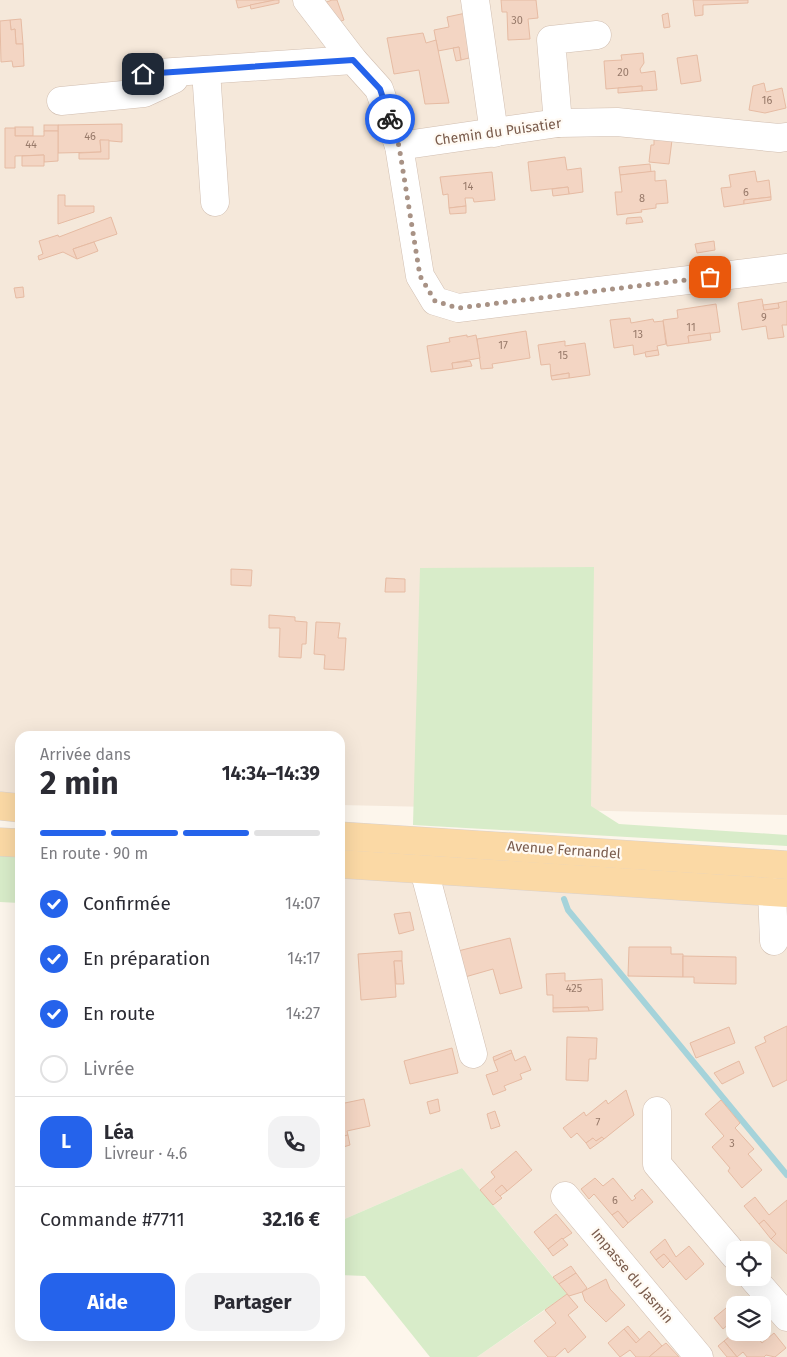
<!DOCTYPE html>
<html lang="fr">
<meta charset="utf-8">
<style>
:root{--surface:#fff;--page:#f2f2f3;--text:#2b2b33;--muted:#7c7c81;--line:#e1e1e2;--accent:#2563eb}
body{margin:0;font-family:"Fira Sans",sans-serif;background:var(--page);color:var(--text);height:100vh;display:flex;flex-direction:column;font-size:19px;white-space:nowrap}
*{box-sizing:border-box;margin:0}
p{font-size:16px;color:var(--muted)}
.icon{flex:none;width:28px;height:28px;fill:none;stroke:currentColor;stroke-width:2;stroke-linecap:round;stroke-linejoin:round}
.map{position:relative;flex:1;overflow:hidden}
.details{position:absolute;left:15px;top:731px;width:330px;height:610px;display:flex;flex-direction:column;background:var(--surface);border-radius:15px;box-shadow:0 5px 20px #0002}
.details>*{flex:none}
.fabs{position:absolute;left:726px;top:1241px;display:grid;gap:10px}
.fabs a{display:grid;place-items:center;width:45px;height:45px;border-radius:10px;background:var(--surface);box-shadow:0 5px 20px #0002;font-size:25px}
.pin{position:absolute;display:grid;place-items:center;width:42px;height:42px;color:#fff;margin:-21px;border-radius:10px;box-shadow:0 2px 8px #0006}
.courier{position:absolute;display:grid;place-items:center;width:50px;height:50px;margin:-25px;border:4px solid #2563eb;border-radius:50%;background:#fff;color:#222;box-shadow:0 1px 6px #0007}
.head em{font-style:normal;font-weight:700}
.head div{display:flex;flex-direction:column-reverse}
.head{display:flex;align-items:center;justify-content:space-between;height:85px;padding:0 25px}
h1{font-size:32px;font-weight:700;line-height:38px}
.bar{display:grid;grid-template-columns:repeat(4,1fr);gap:8px 5px;align-content:center;height:60px;padding:0 25px}
.bar i{height:6px;border-radius:4px;background:var(--line)}
.bar .active{background:var(--accent)}
.bar p{grid-column:span 4}
.line{display:flex;align-items:center;gap:12px;padding:0 25px;border-top:1px solid var(--line)}
.line div{flex:1}
.round{display:grid;place-items:center;flex:none;width:52px;height:52px;border-radius:15px;background:var(--page)}
ol{padding:0 25px;list-style:none}
li{display:flex;align-items:center;gap:15px;height:55px}
li p{margin-inline-start:auto}
li .icon{padding:5px;border-radius:50%;background:var(--accent);color:#fff;stroke-width:4}
li:last-child{color:var(--muted)}
li i{width:28px;height:28px;border:2px solid var(--line);border-radius:50%}
.action{display:flex;gap:10px;margin-top:auto;padding:10px 25px}
.action a{flex:1;height:58px;border-radius:15px;background:var(--accent);color:#fff;font-size:20px;font-weight:700;line-height:58px;text-align:center}
.action a+a{background:var(--page);color:var(--text)}
.map>svg:first-child{display:block}
.residential{fill:#f5e8da;fill-rule:evenodd}
.green{fill:#d8ecc9}
.lines{fill:none;stroke-linecap:round;stroke-linejoin:round}
.stream{stroke:#a5d3da;stroke-width:6}
.building{fill:#f3d5c3;stroke:#e6bba3}
.minor-casing{stroke:#d1beb0;stroke-width:29}
.major-casing{stroke:#dad1cd;stroke-width:29}
.minor{stroke:#fff;stroke-width:28}
.major{stroke:#fbd9a5;stroke-width:28}
.done{stroke:#a89285;stroke-width:5;stroke-dasharray:0 9}
.route{stroke:#2563eb;stroke-width:6}
.labels{text-anchor:middle;dominant-baseline:central;stroke-width:4.5;stroke-linejoin:round;paint-order:stroke}
.number-label{font-size:11px;fill:#987a6a}
.street-label{font-size:14px;fill:#7a5c4d;stroke:#fffaf3}
</style>
<div class="map">
<svg width="787" height="1357" viewBox="0 0 787 1357">
<rect width="100%" height="100%" fill="#fdf6ec"/>
<!-- residential -->
<g class="residential">
<path d="M0 0H787V815L340 805V736H20V798H0Z"/>
<path d="M340 864 787 903V1357H477L545 1310 559 1284 462 1168 340 1221ZM735 1250H762V1278H735ZM735 1305H762V1332H735Z"/>
</g>
<!-- green -->
<g class="green">
<path d="M594 567 591 806 619 824 787 835V846L413 825 420 568Z"/>
<path d="M0 851 20 852V903L0 902Z"/>
<path d="M462 1168 567 1294 477 1357H430L365 1276 340 1275V1221Z"/>
</g>
<g class="lines">
<!-- stream -->
<path class="stream" d="M564 899 568 910 787 1175"/>
</g>
<!-- building -->
<g class="building">
<path d="M236 0H275L238 8Z"/>
<path d="M275 0H279V3L251 9 250 5Z"/>
<path d="M332 0H337L344 20 333 24 316 6Z"/>
<path d="M501 0H536L538 18 528 19 530 39 508 40 507 12H502Z"/>
<path d="M693 0H748V3L703 5V15L695 16Z"/>
<path d="M466 13 477 56 461 60 459 47 438 51 434 30 449 27 447 17Z"/>
<path d="M668 13 670 27 664 28 662 15Z"/>
<path d="M21 19 23 44H16L15 29 11 30 10 20Z"/>
<path d="M10 20 11 30 15 29 16 44H23L24 66 13 67 12 61 1 62 0 21Z"/>
<path d="M423 33 426 43 436 40 449 103 425 104 419 70 394 74 387 38Z"/>
<path d="M459 47 461 60 456 61 453 48Z"/>
<path d="M643 53 644 63 640 69 641 73 655 71 657 90 642 91V86L606 89 604 61 622 60 621 55Z"/>
<path d="M697 55 701 81 681 84 677 58Z"/>
<path d="M764 83 766 92 782 88 786 108 765 113 749 110 753 86Z"/>
<path d="M642 86V91L618 93V88Z"/>
<path d="M122 124V142L100 140 101 152 58 153V125Z"/>
<rect x="44" y="125" width="14" height="6"/>
<rect x="15" y="127" width="18" height="9"/>
<path d="M5 128H15V136H44V131H58V161L44 162V155L15 156V168H5Z"/>
<path d="M654 138 672 140 669 164 649 162 651 145H654Z"/>
<path d="M100 140H109V159H79V153L101 152Z"/>
<path d="M44 155V166H22V156Z"/>
<path d="M565 157 567 170 581 168 583 192 569 194 568 187 531 191 528 162Z"/>
<path d="M650 164 651 172 620 175 619 167Z"/>
<path d="M655 171V181L666 180 668 203 656 204V208L641 210 642 212 617 215 615 192H622L620 175Z"/>
<path d="M755 171 757 182 769 180 771 197 744 200V204L724 207 721 188 731 187 729 175Z"/>
<path d="M492 172 495 200 474 202 473 198H465L466 206 449 208 448 194 443 195 440 177Z"/>
<path d="M568 187 569 194 553 196 552 189Z"/>
<path d="M58 195H65V206H94V212L58 224Z"/>
<path d="M771 197V200L744 204V200Z"/>
<path d="M466 206V213L450 214 449 208Z"/>
<path d="M111 217 117 234 73 249 77 259 63 252 39 260 38 256 43 254 39 241 58 235 59 237Z"/>
<path d="M641 217 643 222 626 224 627 218Z"/>
<path d="M714 241 715 250 697 253 695 244Z"/>
<path d="M94 242 98 251 77 259 73 249Z"/>
<path d="M23 287 24 297 16 298 14 288Z"/>
<path d="M762 299 764 310 779 308 778 303 787 301V325H782L784 337 768 339 766 326 742 330 738 303Z"/>
<path d="M778 303 779 308 764 310 763 305Z"/>
<path d="M716 304 720 332 688 336 689 343 667 346 663 320 678 318 677 310Z"/>
<path d="M630 318 631 323 653 319 654 322 663 321 666 344 657 346 658 350 634 355 633 345 614 348 610 320Z"/>
<path d="M526 331 530 358 492 364 493 368 481 369 477 339Z"/>
<path d="M710 333 711 340 689 343 688 336Z"/>
<path d="M467 335V337L476 335 480 358 452 363 453 369 431 372 427 346 450 342 449 338Z"/>
<path d="M565 341V346L585 343 590 375 569 378V373L551 376 550 364 541 365 538 345Z"/>
<path d="M658 350 659 355 646 357 645 352Z"/>
<path d="M470 361 472 366 453 369 452 363Z"/>
<path d="M569 373V378L552 380 551 376Z"/>
<path d="M231 569 252 570 251 586 231 585Z"/>
<path d="M386 578 405 579V592H385Z"/>
<path d="M269 615 295 617V621L307 622 306 644H302L301 658 279 657 280 628H269Z"/>
<path d="M316 622 340 623 338 638H346L344 670 324 669 325 655 314 654Z"/>
<path d="M410 912 414 930 399 934 394 914Z"/>
<path d="M510 938 522 988 500 994 493 969 465 977 458 951Z"/>
<path d="M629 947H671V954H683V977L628 976Z"/>
<path d="M402 951V961H394L396 997 361 1000 358 954Z"/>
<path d="M683 956 736 957V984L694 983V977H683Z"/>
<path d="M394 961H402L404 984H396Z"/>
<path d="M565 973V981L602 979 603 1010 589 1011 588 1007 553 1008V995H547L546 974Z"/>
<path d="M588 1007 589 1011 553 1012V1008Z"/>
<path d="M787 1026V1080L773 1087 755 1047 766 1042 764 1037Z"/>
<path d="M729 1027 735 1043 696 1058 690 1043Z"/>
<path d="M567 1037 597 1038 596 1059H589L588 1081 566 1080Z"/>
<path d="M452 1048 458 1073 410 1084 404 1061Z"/>
<path d="M511 1050 512 1053 494 1061 493 1057Z"/>
<path d="M512 1053 515 1061 525 1056 531 1070 520 1074 522 1079 504 1086 506 1090 493 1095 486 1075 498 1071 494 1061Z"/>
<path d="M739 1061 744 1073 722 1084 714 1073Z"/>
<path d="M626 1090 634 1115 604 1139 602 1137 596 1141 593 1138 586 1143 577 1133 571 1138 563 1128 584 1112 586 1116 606 1100 608 1104Z"/>
<path d="M364 1099 370 1126 347 1131 348 1135 340 1137V1104Z"/>
<path d="M438 1099 440 1111 430 1114 427 1102Z"/>
<path d="M721 1100 740 1123 735 1128 754 1149 748 1154 762 1170 742 1188 728 1171 730 1168 712 1147 724 1136 705 1114Z"/>
<path d="M495 1111 500 1126 491 1129 487 1114Z"/>
<path d="M348 1135 350 1145 340 1148V1137Z"/>
<path d="M602 1137 604 1139 590 1149 586 1143 593 1138 596 1141Z"/>
<path d="M516 1151 532 1170 507 1191 502 1185 495 1191 502 1198 493 1205 480 1190 495 1177 491 1172Z"/>
<path d="M595 1178 603 1186 613 1178 632 1201 636 1198 634 1196 642 1189 653 1202 628 1223 618 1211 612 1215 594 1194 589 1199 581 1189Z"/>
<path d="M502 1185 507 1191 500 1196 495 1191Z"/>
<path d="M755 1197 769 1215 787 1200V1254L771 1239 776 1234 764 1220 759 1224 744 1206Z"/>
<path d="M618 1211 628 1223 623 1228 612 1215Z"/>
<path d="M556 1214 572 1233 548 1249 534 1232Z"/>
<path d="M764 1220 776 1234 771 1239 759 1224Z"/>
<path d="M562 1238 568 1245 553 1256 548 1249Z"/>
<path d="M665 1239 676 1257 689 1246 704 1264 686 1280 664 1254 656 1260 650 1252Z"/>
<path d="M664 1254 670 1261 663 1268 656 1260Z"/>
<path d="M571 1266 576 1273 559 1284 553 1277Z"/>
<path d="M576 1273 587 1288 582 1292 569 1296 559 1284Z"/>
<path d="M606 1279 610 1289 625 1305 606 1322 585 1301 582 1292Z"/>
<path d="M567 1294 578 1307 568 1315 586 1337 568 1353 565 1348 555 1357H548L534 1341 556 1323 545 1310Z"/>
<path d="M732 1303 735 1306V1329L730 1323 723 1329 714 1318Z"/>
<path d="M628 1326 640 1340 636 1343 624 1329Z"/>
<path d="M624 1329 636 1343 649 1331 662 1346 649 1357H636L630 1350 620 1357 608 1343Z"/>
<path d="M735 1332H753L762 1343 774 1333 786 1348 775 1357 766 1355 764 1357H747L743 1352 737 1357 724 1341Z"/>
<path d="M724 1341 737 1357H727L718 1346Z"/>
<path d="M666 1343 679 1357H649L662 1346Z"/>
</g>
<g class="lines">
<!-- minor casing -->
<g class="minor-casing">
<g id="minor">
<path d="M307 0 353 60"/>
<path d="M475 0 494 133"/>
<path d="M206 71 215 202"/>
<path d="M143 74 353 60 379 89 399 146 420 276 435 301 458 308 787 268"/>
<path d="M61 101 144 93 174 79"/>
<path d="M558 123 551 40 597 35"/>
<path d="M399 146 558 123 617 122 779 138 787 137"/>
<path d="M424 870 473 1054"/>
<path d="M772 892 774 941"/>
<path d="M657 1111V1164L735 1256"/>
<path d="M565 1196 699 1357"/>
<path d="M753 1278 787 1317"/>
</g>
</g>
<!-- major casing -->
<g class="major-casing">
<g id="major">
<path d="M0 806 20 808"/>
<path d="M340 836 787 865"/>
<path d="M0 842 20 843"/>
<path d="M340 864 787 893"/>
</g>
</g>
<!-- minor -->
<use href="#minor" class="minor"/>
<!-- major -->
<use href="#major" class="major"/>
</g>
<g class="lines">
<!-- done -->
<path class="done" d="M390 119 399 146 420 276 435 301 458 308 710 277"/>
<!-- route -->
<path class="route" d="M143 74 353 60 380 89 390 119"/>
</g>
<g class="labels">
<!-- number labels -->
<g class="number-label">
<text x="517" y="20">30</text>
<text x="623" y="72">20</text>
<text x="767" y="100">16</text>
<text x="90" y="136">46</text>
<text x="31" y="144">44</text>
<text x="468" y="186">14</text>
<text x="746" y="192">6</text>
<text x="642" y="198">8</text>
<text x="764" y="317">9</text>
<text x="691" y="327">11</text>
<text x="638" y="334">13</text>
<text x="503" y="345">17</text>
<text x="563" y="355">15</text>
<text x="574" y="988">425</text>
<text x="598" y="1122">7</text>
<text x="732" y="1143">3</text>
<text x="615" y="1200">6</text>
</g>
<!-- street labels -->
<g class="street-label">
<text transform="translate(498 132) rotate(-8)">Chemin du Puisatier</text>
<text transform="translate(564 850) rotate(4)">Avenue Fernandel</text>
<text transform="translate(632 1276) rotate(50)">Impasse du Jasmin</text>
</g>
</g>
</svg>
<div class="fabs">
<a><svg class="icon" aria-label="locate" viewBox="0 0 24 24"><circle cx="12" cy="12" r="6"/><path d="M12 2v4M12 18v4M2 12h4M18 12h4"/></svg></a>
<a><svg class="icon" aria-label="layers" viewBox="0 0 24 24"><path d="M12 4l9 5-9 5-9-5zM3 14l9 5 9-5"/></svg></a>
</div>
<div class="pin" style="left:710px;top:277px;background:#ea580c"><svg class="icon" aria-label="bag" viewBox="0 0 24 24"><path d="M5 8h14l-1 12H6zM9 8a3 3 0 0 1 6 0"/></svg></div>
<div class="pin" style="left:143px;top:74px;background:#1f2937"><svg class="icon" aria-label="home" viewBox="0 0 24 24"><path d="M3 11l9-7 9 7M6 9v11h12V9"/></svg></div>
<div class="courier" style="left:390px;top:119px"><svg class="icon" aria-label="bike" viewBox="0 0 24 24"><circle cx="6" cy="16" r="4"/><circle cx="18" cy="16" r="4"/><path d="M6 16l4-8h5l3 8M10 8l3 8H6M13 5h3"/></svg></div>
<section class="details">
<div class="head"><div><h1>2 min</h1><p>Arrivée dans</p></div><em>14:34–14:39</em></div>
<div class="bar"><i class="active"></i><i class="active"></i><i class="active"></i><i></i><p>En route · 90 m</p></div>
<ol>
<li><svg class="icon" aria-label="check" viewBox="0 0 24 24"><path d="M5 12l5 5 9-10"/></svg>Confirmée<p>14:07</p></li>
<li><svg class="icon" aria-label="check" viewBox="0 0 24 24"><path d="M5 12l5 5 9-10"/></svg>En préparation<p>14:17</p></li>
<li><svg class="icon" aria-label="check" viewBox="0 0 24 24"><path d="M5 12l5 5 9-10"/></svg>En route<p>14:27</p></li>
<li><i></i>Livrée</li>
</ol>
<div class="line" style="height:90px"><b class="round" style="background:var(--accent);color:#fff">L</b><div><b>Léa</b><p>Livreur · 4.6</p></div><a class="round"><svg class="icon" aria-label="phone" viewBox="0 0 24 24"><path d="M5 4h4l2 5-3 2q2 4 5 5l2-3 5 2v4C11 20 4 13 5 4z"/></svg></a></div>
<div class="line" style="height:65px"><div>Commande #7711</div><b>32.16 €</b></div>
<div class="action"><a>Aide</a><a>Partager</a></div>
</section>
</div>
